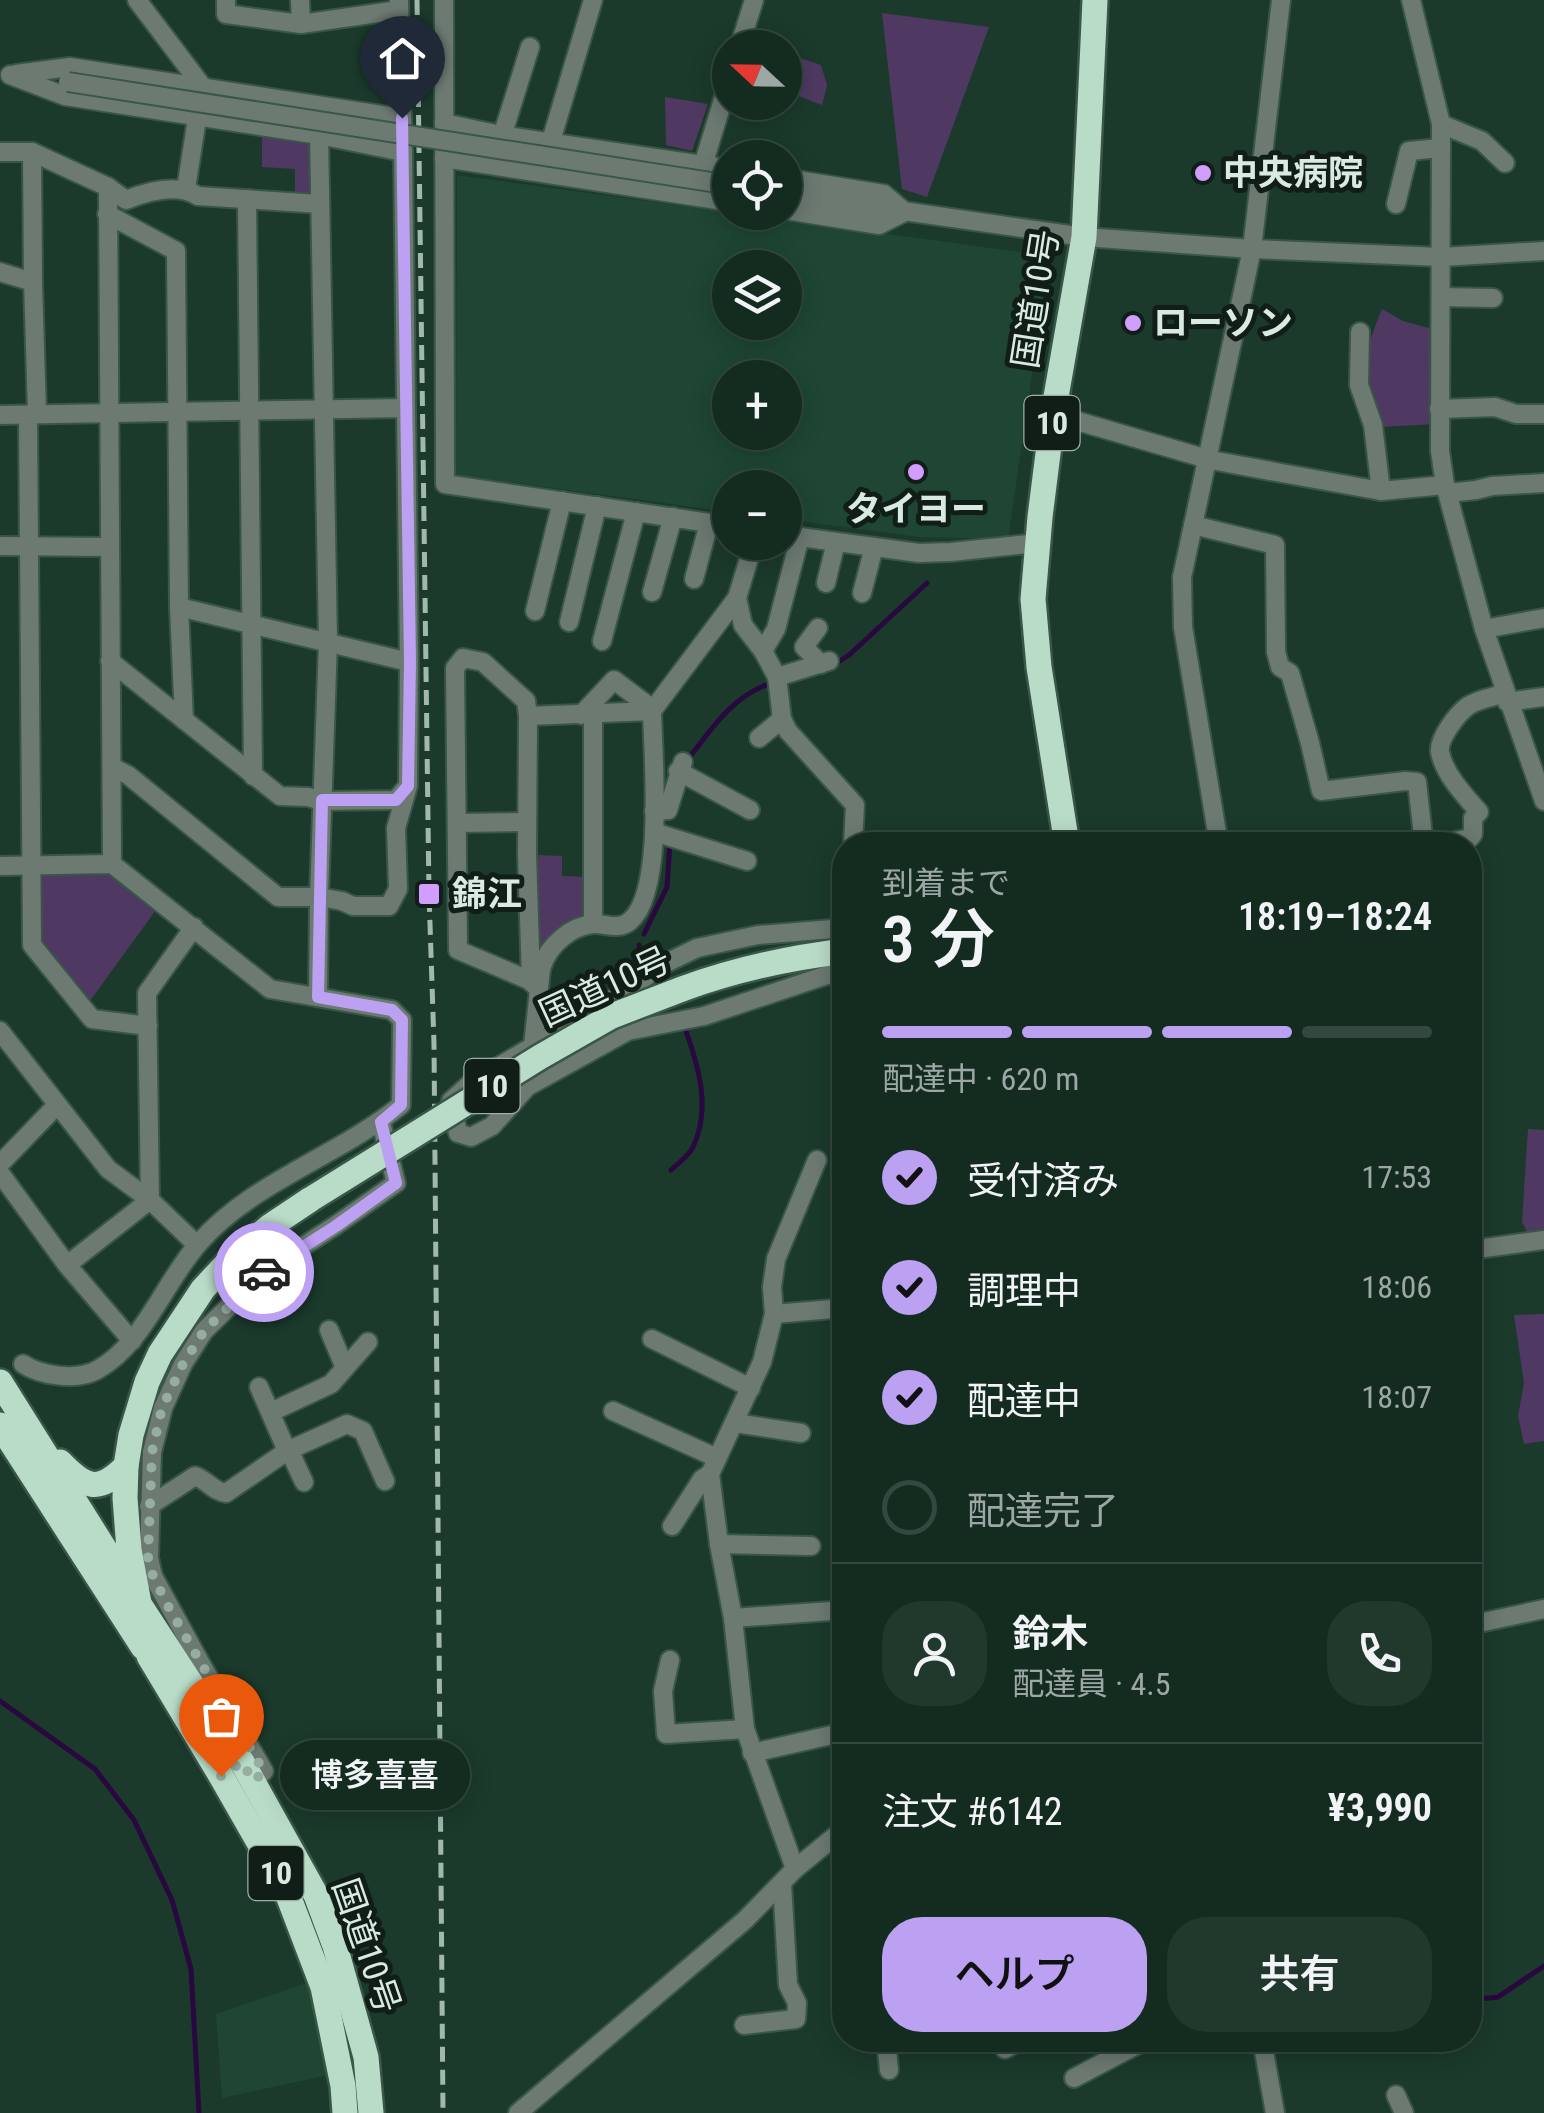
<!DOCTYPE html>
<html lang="ja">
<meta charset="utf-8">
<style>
:root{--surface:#142c20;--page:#21382d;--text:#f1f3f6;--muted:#9da7a5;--line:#33483e;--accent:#bca0f2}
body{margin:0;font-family:"Roboto Condensed","Noto Sans JP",sans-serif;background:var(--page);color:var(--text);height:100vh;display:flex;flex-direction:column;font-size:38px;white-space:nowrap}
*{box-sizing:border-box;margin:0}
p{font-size:32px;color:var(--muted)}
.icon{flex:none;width:55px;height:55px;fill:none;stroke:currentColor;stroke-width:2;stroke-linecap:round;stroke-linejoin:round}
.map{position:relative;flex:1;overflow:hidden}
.panel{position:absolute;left:832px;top:832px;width:650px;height:1220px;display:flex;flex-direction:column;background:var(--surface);border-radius:40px;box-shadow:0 5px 25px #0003,0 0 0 2px var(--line)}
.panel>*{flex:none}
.needle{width:65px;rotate:292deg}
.tools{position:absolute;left:712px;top:30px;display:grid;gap:20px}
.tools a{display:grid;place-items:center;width:90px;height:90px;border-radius:50%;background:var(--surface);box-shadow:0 5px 25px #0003,0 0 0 2px var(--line);font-size:50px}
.pin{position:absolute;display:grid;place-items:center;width:85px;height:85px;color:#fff;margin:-102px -42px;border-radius:50% 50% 50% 0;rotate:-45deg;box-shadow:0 0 10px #0007}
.pin .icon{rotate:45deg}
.courier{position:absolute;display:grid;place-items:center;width:100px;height:100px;margin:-50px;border:8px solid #bca0f2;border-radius:50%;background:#fff;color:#222;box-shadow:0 2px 12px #0007}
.bubble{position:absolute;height:70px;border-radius:35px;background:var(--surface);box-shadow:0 5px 25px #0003,0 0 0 2px var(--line);font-size:32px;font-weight:600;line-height:70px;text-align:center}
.head em{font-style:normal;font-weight:600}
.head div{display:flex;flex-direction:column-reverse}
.head{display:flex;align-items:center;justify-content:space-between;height:170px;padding:0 50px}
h1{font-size:65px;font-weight:600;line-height:75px}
.bar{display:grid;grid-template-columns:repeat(4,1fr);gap:15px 10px;align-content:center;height:120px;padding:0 50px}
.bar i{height:12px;border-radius:8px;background:var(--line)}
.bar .active{background:var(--accent)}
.bar p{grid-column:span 4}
.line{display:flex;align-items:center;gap:25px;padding:0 50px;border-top:2px solid var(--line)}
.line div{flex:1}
.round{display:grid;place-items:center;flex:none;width:105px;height:105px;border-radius:40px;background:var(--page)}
ol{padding:0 50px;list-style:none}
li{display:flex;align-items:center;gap:30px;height:110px}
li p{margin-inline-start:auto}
li .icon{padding:10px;border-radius:50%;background:var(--accent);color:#111;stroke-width:4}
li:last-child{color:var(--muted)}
li i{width:55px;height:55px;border:5px solid var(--line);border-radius:50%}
.button{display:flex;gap:20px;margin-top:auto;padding:20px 50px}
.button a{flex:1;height:115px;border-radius:40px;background:var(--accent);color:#111;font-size:40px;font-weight:600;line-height:115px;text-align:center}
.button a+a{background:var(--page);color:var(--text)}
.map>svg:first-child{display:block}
.built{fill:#1e4633;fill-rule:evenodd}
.green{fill:#4f3962}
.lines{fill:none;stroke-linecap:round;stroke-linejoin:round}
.stream{stroke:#29073f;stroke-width:5}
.minor-casing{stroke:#395648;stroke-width:22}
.highway-casing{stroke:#395648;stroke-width:30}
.minor{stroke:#6c7a72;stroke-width:18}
.highway{stroke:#b9dcc8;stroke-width:25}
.rail{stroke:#a2b8ac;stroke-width:5;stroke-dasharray:15 8;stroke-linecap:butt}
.minor-bridge-casing{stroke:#395648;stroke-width:22;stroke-linecap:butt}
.highway-bridge-casing{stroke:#395648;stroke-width:30;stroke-linecap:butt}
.minor-bridge{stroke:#6c7a72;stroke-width:18}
.highway-bridge{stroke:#b9dcc8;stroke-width:25}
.done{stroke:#96ada1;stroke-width:10;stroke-dasharray:0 18}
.route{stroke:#bca0f2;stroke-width:12}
.poi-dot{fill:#d19dfe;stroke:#111e17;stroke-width:4}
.labels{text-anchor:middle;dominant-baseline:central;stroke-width:10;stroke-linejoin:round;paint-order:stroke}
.shield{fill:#111e17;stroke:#9daea4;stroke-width:2.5}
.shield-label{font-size:32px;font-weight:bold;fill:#d9ebe1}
.poi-label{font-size:35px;font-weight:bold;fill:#d9ebe1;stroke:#111e17;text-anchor:start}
.street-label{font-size:35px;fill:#d9ebe1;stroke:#111e17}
</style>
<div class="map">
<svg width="1544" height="2113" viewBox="0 0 1544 2113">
<rect width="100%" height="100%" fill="#1b3a2b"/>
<!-- built -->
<g class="built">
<path d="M457 175 1041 255 1047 271 1008 539 918 537 785 519V488H730V512L456 475ZM730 268H785V322H730ZM730 378H785V432H730Z"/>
<path d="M307 1983 314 2003 329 2075 222 2098 216 2014Z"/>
</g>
<!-- green -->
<g class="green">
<path d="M882 13 989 27 927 197 902 189Z"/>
<path d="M785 53 821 65 827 85 822 105 785 91Z"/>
<path d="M665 97 708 104 692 151 666 145Z"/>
<path d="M262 137 307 143 314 151V191L307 198H295V169L262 167Z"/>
<path d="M1382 309 1403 321 1436 330 1435 424 1383 427C1378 418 1372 408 1368 397 1359 367 1371 336 1382 309Z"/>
<path d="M535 855 562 856V876L588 877 586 921 558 930 542 953 537 950Z"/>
<path d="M111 870 158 907 87 1005 38 944 40 879 45 872Z"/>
<path d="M1528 1129 1544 1130V1234L1529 1235 1522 1222Z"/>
<path d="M1544 1314V1441L1524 1444 1518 1416 1524 1383 1514 1315Z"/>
</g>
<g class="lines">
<!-- stream -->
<g class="stream">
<path d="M835 664 849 655 927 583"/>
<path d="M689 758C712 728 733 696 769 684"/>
<path d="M644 934 667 887 670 842"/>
<path d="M639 945 641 968"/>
<path d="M671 1170C678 1163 689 1156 693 1147 711 1109 699 1068 686 1031"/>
<path d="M0 1701 95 1769 134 1820 172 1900 191 1969 199 2113"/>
<path d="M1470 2000 1498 1997 1544 1966"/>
</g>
<!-- minor casing -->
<g class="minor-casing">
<g id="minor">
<path d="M137 0 202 86 186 189"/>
<path d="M226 0V14L301 24 399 10"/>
<path d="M300 0 301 24"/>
<path d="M444 0 445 484 730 526"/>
<path d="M1411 0 1441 124 1440 451 1445 485 1484 629 1544 801"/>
<path d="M739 48 754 0"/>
<path d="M16 74 70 67 402 118"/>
<path d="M10 75 65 96 319 135 403 152"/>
<path d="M444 123 501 135 730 169"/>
<path d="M1441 124 1482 141 1505 163"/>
<path d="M551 141 593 0"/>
<path d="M499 146 530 47"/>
<path d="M0 152H32L108 187 126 200C148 191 177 183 198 196L320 204"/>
<path d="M32 152 33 282 37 414"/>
<path d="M444 158 730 202"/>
<path d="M701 172 730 77"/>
<path d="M785 178 884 194 905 212 879 225 785 210"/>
<path d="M108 187 112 864"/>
<path d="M785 194 1084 237 1252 249 1441 257 1544 251"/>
<path d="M247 199 253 776"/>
<path d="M1396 204 1409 151 1441 148"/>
<path d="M107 214 176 251 179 607 184 720"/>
<path d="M0 272 33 282"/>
<path d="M1441 297 1493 298"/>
<path d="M1360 332 1359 385 1373 425 1381 491"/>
<path d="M1439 409 1495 407 1516 414H1544"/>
<path d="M1053 414 1211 460 1287 474 1381 491 1445 485"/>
<path d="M0 415 406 408"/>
<path d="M28 415 32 945 92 1019 148 1026"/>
<path d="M1448 493 1476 490 1492 486 1544 483"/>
<path d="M1193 525 1275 545 1276 652 1280 667 1290 673 1310 743 1321 791 1405 781 1417 782 1424 845"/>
<path d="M785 535 919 553 951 552 1037 543"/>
<path d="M0 546 110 547"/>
<path d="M694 579 709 523"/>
<path d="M826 583 836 542"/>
<path d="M652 592 673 517"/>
<path d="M862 593 874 547"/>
<path d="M737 598 743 625 763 651 777 677 782 719 788 731 855 805 853 845"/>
<path d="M179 607 409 662"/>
<path d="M535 611 562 501"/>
<path d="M569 622 597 506"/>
<path d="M818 628 804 647 821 664"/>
<path d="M1484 629 1544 618"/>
<path d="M602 641 636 512"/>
<path d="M763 651 776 629 800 537"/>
<path d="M463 658 483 662 526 701 528 716 527 853 531 981 458 950 455 668Z"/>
<path d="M110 661 280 796 308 797 322 801 396 800 406 788"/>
<path d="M777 677 829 661"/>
<path d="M1507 702 1544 697"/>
<path d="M593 714V924"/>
<path d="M581 715 614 680 646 704 652 711 737 598 754 542"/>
<path d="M528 716 652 711C653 757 665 892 630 921 618 931 606 923 593 924 571 926 549 945 542 966 540 972 540 981 539 988"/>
<path d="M759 738 782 719"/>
<path d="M112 767 128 775 278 897H319L342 901 353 906H389L398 889 396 828 408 786 409 662 403 152 399 0"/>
<path d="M678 771 750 810"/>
<path d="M654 811 668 810 683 762"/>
<path d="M457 823 526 822"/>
<path d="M654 832 747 861"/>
<path d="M1219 845 1183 627 1182 577 1252 249 1281 0"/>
<path d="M1435 845 1470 838 1473 834V818L1479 812C1465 796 1444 774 1440 752 1438 739 1457 714 1468 706 1478 699 1494 697 1505 693"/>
<path d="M0 866 112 864 270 989 392 1010 402 1020 401 1105C337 1157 253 1181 198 1244 164 1283 143 1345 97 1370 77 1381 41 1376 23 1364"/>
<path d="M845 928 758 935 697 948 662 965 625 992 472 1082 451 1101 458 1133 471 1137 492 1126 527 1087 628 1031 704 1016 845 969"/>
<path d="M531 982 539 989 533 1046"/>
<path d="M318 997 319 897 328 642 319 135 321 106"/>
<path d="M0 1031 108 1169 150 1200 197 1245"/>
<path d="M0 1164 57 1105"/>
<path d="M0 1173 67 1265 132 1341"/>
<path d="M150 1200 147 993 194 927"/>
<path d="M1470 1250 1544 1240"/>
<path d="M67 1265 150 1200"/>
<path d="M774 1314 845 1308"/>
<path d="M652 1339 751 1388"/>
<path d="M345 1368 368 1342"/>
<path d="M259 1387 287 1451"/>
<path d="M613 1411 717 1458"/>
<path d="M271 1412 331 1384 345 1368 329 1330"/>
<path d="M735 1423 801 1433"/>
<path d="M289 1450 304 1482"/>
<path d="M149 1506 195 1476C207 1480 214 1492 226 1493L287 1451 347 1424 363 1431 385 1481"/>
<path d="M672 1526 702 1479 710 1474"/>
<path d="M719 1544 811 1546"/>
<path d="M733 1618 845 1610"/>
<path d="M1470 1625 1544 1609"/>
<path d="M670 1660 663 1691 666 1734 745 1729"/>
<path d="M752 1753 845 1732"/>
<path d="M253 1781 264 1771 201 1664 153 1576 149 1558 152 1452 163 1408 183 1364 204 1331 265 1271 336 1225 396 1183 381 1122"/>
<path d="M795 1869 745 1729 733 1618 719 1544 710 1474 762 1362 774 1314 772 1287 776 1259 817 1160"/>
<path d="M744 2025 796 2019 797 2003 788 1985 782 1883"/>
<path d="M886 2040 889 2070"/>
<path d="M1262 2040 1275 2113"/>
<path d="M1005 2049 1021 2040"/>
<path d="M1074 2078 1146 2040"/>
<path d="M1396 2095 1404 2113"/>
<path d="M518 2113 745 1920 795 1869 845 1828"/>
</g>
</g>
<!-- highway casing -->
<g class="highway-casing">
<g id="highway">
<path d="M1067 845 1039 667 1033 599 1040 517 1053 414 1084 237 1095 0"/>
<path d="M682 989C736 969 788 958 845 951"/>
<path d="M311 1199 269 1227 232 1258 203 1289 160 1354 147 1382 131 1435 126 1466 125 1498 129 1550 149 1656 221 1776 286 1890 323 1987 343 2086 345 2113"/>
<path d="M0 1382 141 1607 242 1762 316 1895 335 1946 366 2057 371 2113"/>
<path d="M0 1425 143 1647"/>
<path d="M60 1462C85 1488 98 1494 126 1466"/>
</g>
</g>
<!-- minor -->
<use href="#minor" class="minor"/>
<!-- highway -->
<use href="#highway" class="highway"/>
<!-- rail -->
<path class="rail" d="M417 0 429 894 434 1044 443 2113"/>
<!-- minor-bridge casing -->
<g class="minor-bridge-casing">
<path id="minor-bridge" d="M68 82 730 185"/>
</g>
<!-- highway-bridge casing -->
<g class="highway-bridge-casing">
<path id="highway-bridge" d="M311 1199 540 1057 612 1016 682 989"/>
</g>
<!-- minor-bridge -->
<use href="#minor-bridge" class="minor-bridge"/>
<!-- highway-bridge -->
<use href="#highway-bridge" class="highway-bridge"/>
</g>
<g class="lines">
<!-- done -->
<path class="done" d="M221 1776 242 1762 253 1781 264 1772 168 1606 153 1576 148 1558 152 1452 162 1408 183 1364 204 1331 264 1272"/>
<!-- route -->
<path class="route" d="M264 1272 336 1226 396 1183 381 1122 401 1105 402 1020 392 1010 318 997 322 800H396L408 786 410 662 402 118"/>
</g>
<!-- markers -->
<g class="poi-dot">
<circle cx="1203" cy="173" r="10"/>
<circle cx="1133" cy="323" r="10"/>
<circle cx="916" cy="472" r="10"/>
<rect x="417" y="882" width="24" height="24" rx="5"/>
</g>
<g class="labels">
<!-- shield labels -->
<g class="shield">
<rect x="1024.5" y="396" width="55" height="54" rx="8"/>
<rect x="464.5" y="1059" width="55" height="54" rx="8"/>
<rect x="248.5" y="1846" width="55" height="54" rx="8"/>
</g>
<g class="shield-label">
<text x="1052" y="423">10</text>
<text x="492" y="1086">10</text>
<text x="276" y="1873">10</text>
</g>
<!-- poi labels -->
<g class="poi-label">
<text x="1223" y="173">中央病院</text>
<text x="1153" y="323">ローソン</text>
<text x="916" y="509" text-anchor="middle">タイヨー</text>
<text x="452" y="894">錦江</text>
</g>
<!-- street labels -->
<g class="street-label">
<text transform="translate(1036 299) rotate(-81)">国道10号</text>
<text transform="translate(605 987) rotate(-25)">国道10号</text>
<text transform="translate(366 1946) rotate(71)">国道10号</text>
</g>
</g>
</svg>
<div class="tools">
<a><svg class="needle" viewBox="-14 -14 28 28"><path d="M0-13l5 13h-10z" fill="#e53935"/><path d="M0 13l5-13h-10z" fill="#9da7a5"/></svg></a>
<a><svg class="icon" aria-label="locate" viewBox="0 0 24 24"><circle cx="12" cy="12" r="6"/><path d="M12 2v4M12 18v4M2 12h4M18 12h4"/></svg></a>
<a><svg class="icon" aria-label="layers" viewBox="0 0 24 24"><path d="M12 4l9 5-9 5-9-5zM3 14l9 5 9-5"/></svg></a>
<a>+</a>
<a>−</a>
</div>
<div class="pin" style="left:221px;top:1776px;background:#ea580c"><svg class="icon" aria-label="bag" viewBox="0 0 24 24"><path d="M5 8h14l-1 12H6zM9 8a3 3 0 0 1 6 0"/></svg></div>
<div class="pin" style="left:402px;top:118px;background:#1f2937"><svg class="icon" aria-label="home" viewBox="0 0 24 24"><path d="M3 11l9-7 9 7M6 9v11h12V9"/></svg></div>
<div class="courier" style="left:264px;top:1272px"><svg class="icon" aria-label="car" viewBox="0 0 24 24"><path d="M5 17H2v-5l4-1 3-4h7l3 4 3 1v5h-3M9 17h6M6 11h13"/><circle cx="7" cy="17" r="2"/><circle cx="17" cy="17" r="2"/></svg></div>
<div class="bubble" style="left:280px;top:1740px;width:190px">博多喜喜</div>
<section class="panel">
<div class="head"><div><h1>3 分</h1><p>到着まで</p></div><em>18:19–18:24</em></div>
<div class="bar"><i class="active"></i><i class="active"></i><i class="active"></i><i></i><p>配達中 · 620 m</p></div>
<ol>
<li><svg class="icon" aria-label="check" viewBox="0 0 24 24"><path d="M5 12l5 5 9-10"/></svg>受付済み<p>17:53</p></li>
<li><svg class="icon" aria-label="check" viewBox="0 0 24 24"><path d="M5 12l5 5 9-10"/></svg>調理中<p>18:06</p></li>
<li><svg class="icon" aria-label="check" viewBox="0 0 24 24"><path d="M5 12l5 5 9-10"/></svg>配達中<p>18:07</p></li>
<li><i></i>配達完了</li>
</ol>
<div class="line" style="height:180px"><a class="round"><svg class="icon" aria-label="person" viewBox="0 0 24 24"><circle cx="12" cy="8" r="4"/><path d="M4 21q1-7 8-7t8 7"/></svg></a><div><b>鈴木</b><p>配達員 · 4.5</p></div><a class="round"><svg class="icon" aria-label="phone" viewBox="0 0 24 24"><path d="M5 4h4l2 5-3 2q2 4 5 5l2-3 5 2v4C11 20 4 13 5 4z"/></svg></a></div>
<div class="line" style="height:130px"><div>注文 #6142</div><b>¥3,990</b></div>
<div class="button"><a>ヘルプ</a><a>共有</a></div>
</section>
</div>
